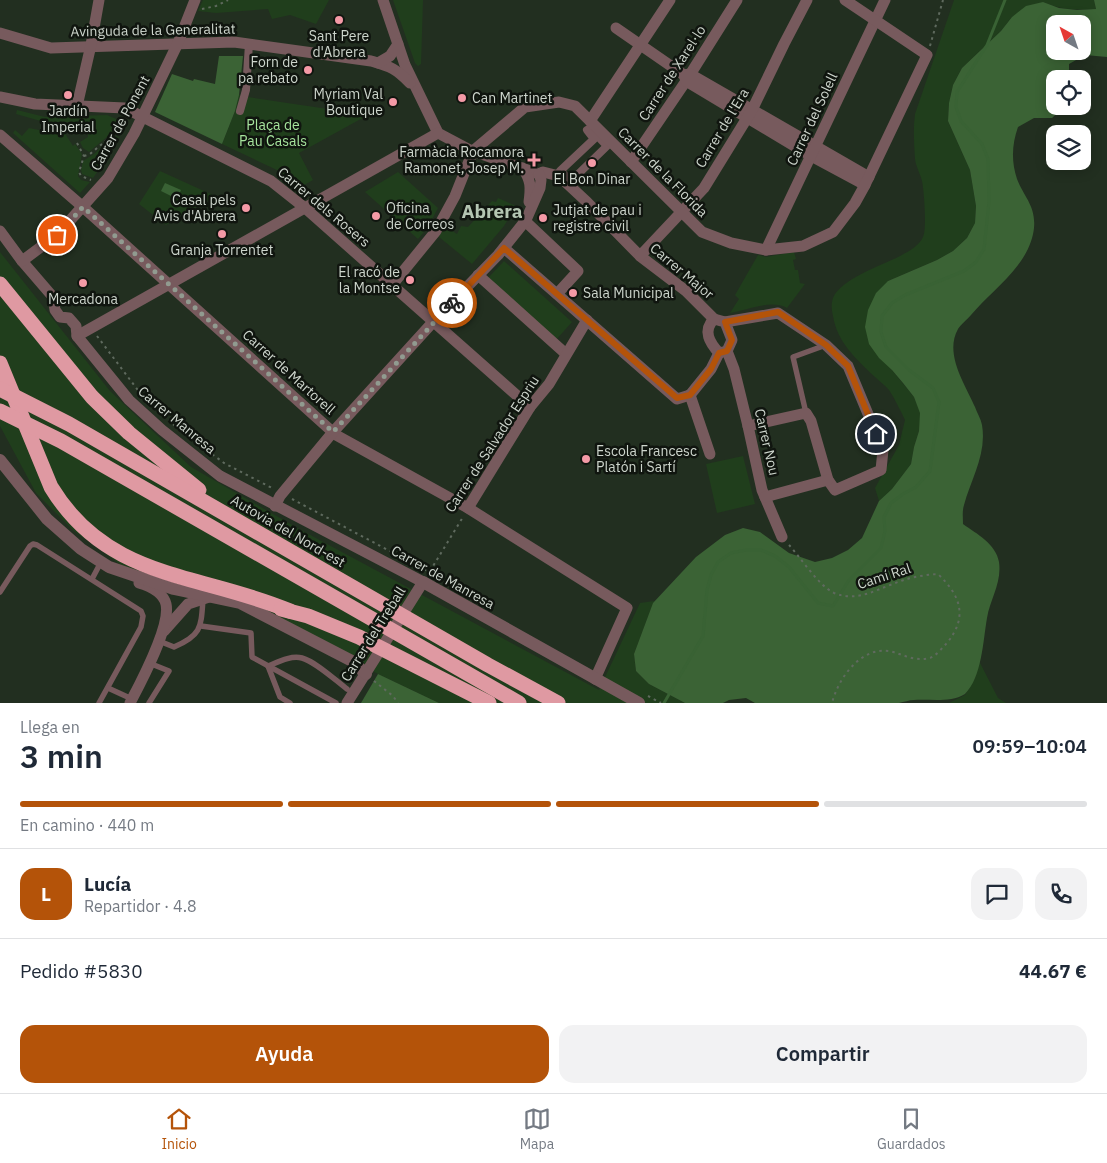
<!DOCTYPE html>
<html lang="es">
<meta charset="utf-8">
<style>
:root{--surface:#fff;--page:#f2f2f3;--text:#1f2937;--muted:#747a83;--line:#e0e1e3;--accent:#b45309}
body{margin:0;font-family:"IBM Plex Sans",sans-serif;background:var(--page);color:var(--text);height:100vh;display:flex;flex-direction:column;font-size:19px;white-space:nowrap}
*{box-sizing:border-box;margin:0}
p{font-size:16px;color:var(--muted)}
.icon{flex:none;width:28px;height:28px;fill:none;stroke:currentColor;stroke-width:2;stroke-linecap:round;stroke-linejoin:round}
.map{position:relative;height:703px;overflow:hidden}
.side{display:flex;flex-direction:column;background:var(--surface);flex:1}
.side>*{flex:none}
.needle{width:32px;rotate:320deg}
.controls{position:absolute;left:1046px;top:15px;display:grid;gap:10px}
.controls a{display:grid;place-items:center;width:45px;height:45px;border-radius:10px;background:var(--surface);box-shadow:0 2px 12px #0003;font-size:25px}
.pin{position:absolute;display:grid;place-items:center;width:42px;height:42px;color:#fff;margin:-21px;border:2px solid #fff;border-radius:50%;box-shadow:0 1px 5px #0007}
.courier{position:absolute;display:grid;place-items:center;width:50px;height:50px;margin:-25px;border:4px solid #b45309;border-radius:50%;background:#fff;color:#222;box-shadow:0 1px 6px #0007}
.head em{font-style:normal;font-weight:600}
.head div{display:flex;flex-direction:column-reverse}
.head{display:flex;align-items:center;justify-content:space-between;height:85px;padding:0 20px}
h1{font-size:32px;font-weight:600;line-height:38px}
.bar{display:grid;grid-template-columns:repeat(4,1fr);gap:8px 5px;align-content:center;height:60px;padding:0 20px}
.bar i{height:6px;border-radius:4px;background:var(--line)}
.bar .active{background:var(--accent)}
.bar p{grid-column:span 4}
.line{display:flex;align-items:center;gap:12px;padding:0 20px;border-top:1px solid var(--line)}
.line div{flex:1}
.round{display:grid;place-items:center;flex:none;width:52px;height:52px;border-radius:15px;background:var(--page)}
.action{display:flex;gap:10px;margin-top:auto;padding:10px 20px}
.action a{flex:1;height:58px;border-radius:15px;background:var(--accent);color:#fff;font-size:20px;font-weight:600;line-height:58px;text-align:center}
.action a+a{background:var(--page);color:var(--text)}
.menu{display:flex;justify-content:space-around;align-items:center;height:70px;border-top:1px solid var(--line);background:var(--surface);font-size:14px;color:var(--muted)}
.menu a{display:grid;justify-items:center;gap:2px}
.menu .active{color:var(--accent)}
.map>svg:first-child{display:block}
.green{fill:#203e1c}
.forest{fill:#3b6335;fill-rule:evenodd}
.water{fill:#396234}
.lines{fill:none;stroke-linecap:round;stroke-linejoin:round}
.stream{stroke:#396234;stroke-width:3}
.path{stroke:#5f6a5e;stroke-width:2;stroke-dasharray:2.5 4;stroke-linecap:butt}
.service{stroke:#775a5d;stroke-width:5.5}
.pedestrian{stroke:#775a5d;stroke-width:8}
.minor{stroke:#775a5d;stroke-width:11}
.tertiary{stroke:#775a5d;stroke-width:12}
.motorway{stroke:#df99a2;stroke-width:15}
.done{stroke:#919b90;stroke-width:5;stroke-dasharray:0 9}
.route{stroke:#b45309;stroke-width:6}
.poi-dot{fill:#f49aa6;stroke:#10150f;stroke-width:2}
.labels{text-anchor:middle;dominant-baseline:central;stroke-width:5;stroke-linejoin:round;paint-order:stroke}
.street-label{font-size:14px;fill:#cdd5cc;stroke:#10150f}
.poi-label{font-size:14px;fill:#cdd5cc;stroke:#10150f}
.park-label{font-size:14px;fill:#a6e49d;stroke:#10150f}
.district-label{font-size:19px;font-weight:bold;fill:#b4c5b2;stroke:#10150f}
</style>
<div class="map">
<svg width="1107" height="703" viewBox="0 0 1107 703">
<rect width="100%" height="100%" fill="#222f20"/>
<!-- green -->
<g class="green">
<path d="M203 0H329L316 24 290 15 272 19 268 9 216 13 198 11Z"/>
<path d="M393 0H423L421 64 418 66 415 63Z"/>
<path d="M954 0H1094L1096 9C1075 10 1062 10 1043 2L1012 17 1001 31 962 68 953 85 949 103 948 121 970 170 976 206 975 223 967 238 953 251 937 260 888 281 892 370 914 397 921 413 919 431 914 447 911 464 892 489 879 501 875 488 899 445 905 420C900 410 895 399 889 390 885 385 879 381 875 377 856 359 837 342 833 316 831 308 831 300 835 294 854 268 914 259 923 237 927 229 924 190 922 181 920 173 916 167 915 159 914 144 913 129 915 114Z"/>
<path d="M239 95 248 97 368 115 299 153 313 180 297 189 279 171 222 144 235 111Z"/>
<path d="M17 110 45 117 107 115 126 123 121 132 114 131 89 152 83 148 80 142 88 137V133L81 122H44L16 114Z"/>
<path d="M29 128 49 132H64L73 146 75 144 82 154 78 176 81 180 90 182 80 193 13 133 15 130 22 136Z"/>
<path d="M114 136 119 137 112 150 93 178 82 174 81 170 83 161 94 154Z"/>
<path d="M160 171 215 196 166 225 139 204Z"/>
<path d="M398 172 438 208 428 227 418 239 365 192Z"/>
<path d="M498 198 516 206 504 226 472 264 439 237 445 226 457 234 461 226 468 227 492 201 496 202Z"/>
<path d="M0 252 110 391 191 467 301 530 599 690 640 603 654 601 634 654 636 671 649 684 685 703H439L378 674 258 608 173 583 121 565 74 531 36 493 0 426Z"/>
<path d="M794 252 796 259 793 260 795 270H798L800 283 805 284 787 308C771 299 747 310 730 313L739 299 735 295 758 255 766 257Z"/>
<path d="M504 261 572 322 555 341 488 278Z"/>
<path d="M743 456 755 504 717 513 706 464Z"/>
<path d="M979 661 998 698 1006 703H949L965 695 975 678Z"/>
</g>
<!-- forest -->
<g class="forest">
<path d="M1094 0H1107V57L1085 55 1069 64V79H1055V106H1065L1052 118H1034L1018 127C1012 144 1011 161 1017 179 1024 197 1036 206 1034 228 1030 265 993 289 971 315 967 320 961 324 958 329 944 354 965 384 975 407 977 413 981 419 982 425 987 454 971 479 964 505 962 511 963 518 963 524 977 534 996 544 999 562 1002 583 990 599 987 618 983 641 982 677 965 694 950 703 932 699 914 700 909 700 904 702 899 703H755L746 698 729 700 723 703H685L649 684 636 671 634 654 653 603 696 557 725 535 743 528 760 532 789 553 815 562 832 558 848 550 862 538 879 501 892 489 911 464 914 447 919 431 920 413 914 397 903 383 892 370 879 358 869 344 865 327 868 310 876 293 888 281 937 260 953 251 967 238 975 223 976 206 970 170 948 121 949 103 953 85 962 68 1001 31 1012 17 1026 6 1043 2 1059 8 1077 10 1096 9ZM1055 24H1082V51H1055Z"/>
<path d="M219 56H243L239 95 235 111 222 144 155 112 172 74 193 81 194 79 215 84Z"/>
<path d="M378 674 439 703H361Z"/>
</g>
<!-- water -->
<path class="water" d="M165 183 181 190 177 199 161 191Z"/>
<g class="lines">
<!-- stream -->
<path class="stream" d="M664 703 703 636 707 590 711 575 718 562 731 553 746 550H761L775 556 789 567 818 603 833 606 849 580 881 548 885 531 884 517 891 503 903 494 916 487 930 471 939 402 933 388 909 370 886 347 881 332 882 316 892 303 905 295 964 271 976 262 984 249 989 202 988 159 982 144 961 121 956 107 957 92 987 45 1005 0"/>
<!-- path -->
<g class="path">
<path d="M202 9 216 6 228 0"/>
<path d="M930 46 943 0"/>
<path d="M77 143 84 156 79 172 81 176 91 180"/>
<path d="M84 156 90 154 115 133 120 134"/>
<path d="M97 336 137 389 176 427"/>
<path d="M181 431 224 463 272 488"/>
<path d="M292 499 433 574"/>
<path d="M789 545C801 558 818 585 834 593 856 602 873 591 893 584 907 578 922 575 938 574 961 596 968 617 947 643 942 648 936 656 930 658 914 662 903 654 889 651 860 647 838 679 832 703"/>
<path d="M430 571 463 517"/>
<path d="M374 681 393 696 398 703"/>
<path d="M648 696 661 703"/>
</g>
<!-- service -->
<g class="service">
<path d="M806 413 793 357 826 345"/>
<path d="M92 579 101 562"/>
<path d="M0 592 30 546 33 544 37 545 141 611 143 616 141 627 99 703"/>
<path d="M201 626 251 633 252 657 336 703"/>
<path d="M159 641 174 647C202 635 201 627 203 599"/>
<path d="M149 663 169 671 149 703"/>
<path d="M268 666C278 662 291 655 302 658 316 662 335 680 347 689"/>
<path d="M268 666 280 697 290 703"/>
<path d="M108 688 132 699"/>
</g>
<!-- pedestrian -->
<g class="pedestrian">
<path d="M240 111 246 90 249 44"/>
<path d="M590 128 607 146 571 181 560 171 594 139 587 130Z"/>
</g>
<!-- minor -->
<g class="minor">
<path d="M383 0 405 65 438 133 470 150 539 174 543 172 559 176 587 202 640 256 686 291 714 319"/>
<path d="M616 28 684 75"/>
<path d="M0 33 51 48 234 42 371 61C391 67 395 68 410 83"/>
<path d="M378 63 390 56 398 44"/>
<path d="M0 97 35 104 125 108 271 181 305 208 530 407"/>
<path d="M77 106 91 45 99 0"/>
<path d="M590 121 670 0"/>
<path d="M0 135 83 207 336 435 468 508 627 608 595 679"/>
<path d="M631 162 686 81 737 0"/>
<path d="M523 168C531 181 531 187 529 202"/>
<path d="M865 185 811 156 686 81 684 75 690 74 869 177"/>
<path d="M525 221 578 271 557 294"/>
<path d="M0 231 22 261 53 297 55 310 60 317 69 318 76 326 77 336 129 400 162 430 220 476 423 582 347 703"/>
<path d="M504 248 677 399 690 395"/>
<path d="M766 250 885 0"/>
<path d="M640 256 704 188 752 110 784 44 807 0"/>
<path d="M22 261 57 235 108 178 134 134 178 43 195 0"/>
<path d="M478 275 566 354"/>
<path d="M392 285 436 231 455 196 473 151 525 107 559 102 575 106 702 232 731 243 766 250 803 246 833 232 855 203 865 185 927 55 845 0"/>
<path d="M714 319 725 322 732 340 727 351 719 353C710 343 702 331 714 319Z"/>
<path d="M725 322 778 313 826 345 848 366 883 450 881 470 835 490 828 480 811 421 806 413 748 426"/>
<path d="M77 336 438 133"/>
<path d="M727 351 734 369 748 426 762 490 782 537"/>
<path d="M690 395 710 454"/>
<path d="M690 395 711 369 719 353"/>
<path d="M765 497 828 480"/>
<path d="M275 506 280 496 333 432 433 322 498 255 526 220 540 188 541 180 539 174"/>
<path d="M468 508 530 407 549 384 587 320"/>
<path d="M164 631 188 604 209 597"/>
<path d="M130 703C141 682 171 626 166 604 163 592 149 586 139 583"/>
</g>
<!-- tertiary -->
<g class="tertiary">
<path d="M0 460 47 519 81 549 109 567 174 589 240 603 352 661 366 674"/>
<path d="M423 582 639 703"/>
</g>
<!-- motorway -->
<g class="motorway">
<path d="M0 284 92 397 129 433 199 490"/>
<path d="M0 363 51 487C108 581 201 573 290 611"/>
<path d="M0 389 69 424 488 665 558 703"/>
<path d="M0 411 61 441 519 703"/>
<path d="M281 609 308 616 359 637 489 703"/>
</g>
</g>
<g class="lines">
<!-- done -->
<path class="done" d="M57 235 83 207 333 432 452 303"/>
<!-- route -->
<path class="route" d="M452 303 504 248 677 398 690 395 711 369 719 353 727 351 732 340 725 322 778 312 826 345 848 366 876 434"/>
</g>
<!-- markers -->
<g class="poi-dot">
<circle cx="339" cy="20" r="5"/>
<circle cx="308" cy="70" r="5"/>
<circle cx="68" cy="95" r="5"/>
<circle cx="462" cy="98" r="5"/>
<circle cx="393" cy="102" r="5"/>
<path d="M531.5 152.5h5v5h5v5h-5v5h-5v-5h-5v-5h5z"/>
<circle cx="592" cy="163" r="5"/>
<circle cx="246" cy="208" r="5"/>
<circle cx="376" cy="216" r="5"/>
<circle cx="543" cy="218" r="5"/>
<circle cx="222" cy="234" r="5"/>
<circle cx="410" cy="280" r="5"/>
<circle cx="83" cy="283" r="5"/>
<circle cx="573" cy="293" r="5"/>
<circle cx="586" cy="459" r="5"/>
</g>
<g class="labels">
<!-- street labels -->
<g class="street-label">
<text transform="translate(153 30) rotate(-1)">Avinguda de la Generalitat</text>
<text transform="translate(672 73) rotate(-57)">Carrer de Xarel·lo</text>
<text transform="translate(812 119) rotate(-65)">Carrer del Solell</text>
<text transform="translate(120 123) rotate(-61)">Carrer de Ponent</text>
<text transform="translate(722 128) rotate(-59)">Carrer de l'Era</text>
<text transform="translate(663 172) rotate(45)">Carrer de la Florida</text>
<text transform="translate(324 207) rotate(40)">Carrer dels Rosers</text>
<text transform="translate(682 271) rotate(40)">Carrer Major</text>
<text transform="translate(289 372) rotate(42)">Carrer de Martorell</text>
<text transform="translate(177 420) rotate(40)">Carrer Manresa</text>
<text transform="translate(767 442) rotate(77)">Carrer Nou</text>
<text transform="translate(492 444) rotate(-57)">Carrer de Salvador Espriu</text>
<text transform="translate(288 531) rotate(30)">Autovia del Nord-est</text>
<text transform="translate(884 576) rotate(-18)">Camí Ral</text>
<text transform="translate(443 577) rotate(29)">Carrer de Manresa</text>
<text transform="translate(373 634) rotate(-58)">Carrer del Treball</text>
</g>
<!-- poi labels -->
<g class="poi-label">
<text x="339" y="36">Sant Pere<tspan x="339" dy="16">d'Abrera</tspan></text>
<text x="298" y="62" text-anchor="end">Forn de<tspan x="298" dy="16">pa rebato</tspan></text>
<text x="383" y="94" text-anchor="end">Myriam Val<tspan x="383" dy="16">Boutique</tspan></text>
<text x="472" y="98" text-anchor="start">Can Martinet</text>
<text x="68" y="111">Jardín<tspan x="68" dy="16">Imperial</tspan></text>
<text x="524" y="152" text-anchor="end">Farmàcia Rocamora<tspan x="524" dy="16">Ramonet, Josep M.</tspan></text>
<text x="592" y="179">El Bon Dinar</text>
<text x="236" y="200" text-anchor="end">Casal pels<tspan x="236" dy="16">Avis d'Abrera</tspan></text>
<text x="386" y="208" text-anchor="start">Oficina<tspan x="386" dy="16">de Correos</tspan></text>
<text x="553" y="210" text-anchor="start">Jutjat de pau i<tspan x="553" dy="16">registre civil</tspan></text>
<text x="222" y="250">Granja Torrentet</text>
<text x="400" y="272" text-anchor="end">El racó de<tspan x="400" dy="16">la Montse</tspan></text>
<text x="583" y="293" text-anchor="start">Sala Municipal</text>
<text x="83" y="299">Mercadona</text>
<text x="596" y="451" text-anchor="start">Escola Francesc<tspan x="596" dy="16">Platón i Sartí</tspan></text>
</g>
<!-- park labels -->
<g class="park-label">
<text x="273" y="125">Plaça de<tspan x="273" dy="16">Pau Casals</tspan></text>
</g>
<!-- district labels -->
<g class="district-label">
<text x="492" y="211">Abrera</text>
</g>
</g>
</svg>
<div class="controls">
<a><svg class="needle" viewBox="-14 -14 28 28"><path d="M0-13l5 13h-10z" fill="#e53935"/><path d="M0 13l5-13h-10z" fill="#747a83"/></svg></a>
<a><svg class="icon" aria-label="locate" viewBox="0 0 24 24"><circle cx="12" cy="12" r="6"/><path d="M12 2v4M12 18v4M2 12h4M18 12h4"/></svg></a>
<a><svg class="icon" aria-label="layers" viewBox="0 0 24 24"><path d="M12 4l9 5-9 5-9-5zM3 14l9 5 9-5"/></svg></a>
</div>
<div class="pin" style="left:57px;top:235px;background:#ea580c"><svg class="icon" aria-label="bag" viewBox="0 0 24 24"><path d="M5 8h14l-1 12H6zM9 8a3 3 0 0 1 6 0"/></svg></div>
<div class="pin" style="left:876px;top:434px;background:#1f2937"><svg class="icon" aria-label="home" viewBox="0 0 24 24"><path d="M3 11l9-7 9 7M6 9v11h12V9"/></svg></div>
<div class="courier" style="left:452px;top:303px"><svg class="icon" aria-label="bike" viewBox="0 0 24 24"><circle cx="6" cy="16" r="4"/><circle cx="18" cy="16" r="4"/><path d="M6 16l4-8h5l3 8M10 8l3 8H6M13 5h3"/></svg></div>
</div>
<section class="side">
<div class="head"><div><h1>3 min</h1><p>Llega en</p></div><em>09:59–10:04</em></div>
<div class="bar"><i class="active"></i><i class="active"></i><i class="active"></i><i></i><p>En camino · 440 m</p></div>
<div class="line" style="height:90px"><b class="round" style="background:var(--accent);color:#fff">L</b><div><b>Lucía</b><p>Repartidor · 4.8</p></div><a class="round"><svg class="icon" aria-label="chat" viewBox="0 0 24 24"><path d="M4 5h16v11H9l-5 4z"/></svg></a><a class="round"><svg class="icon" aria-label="phone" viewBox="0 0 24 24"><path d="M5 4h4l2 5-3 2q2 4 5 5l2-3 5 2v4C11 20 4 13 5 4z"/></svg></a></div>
<div class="line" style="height:65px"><div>Pedido #5830</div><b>44.67 €</b></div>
<div class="action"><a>Ayuda</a><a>Compartir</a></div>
</section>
<nav class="menu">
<a class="active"><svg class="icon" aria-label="home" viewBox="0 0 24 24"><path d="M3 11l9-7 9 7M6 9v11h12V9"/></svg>Inicio</a>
<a><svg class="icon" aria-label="map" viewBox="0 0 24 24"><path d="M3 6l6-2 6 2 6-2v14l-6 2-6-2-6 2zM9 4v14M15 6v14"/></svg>Mapa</a>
<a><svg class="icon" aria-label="saved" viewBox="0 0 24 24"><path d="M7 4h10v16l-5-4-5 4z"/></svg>Guardados</a>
</nav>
